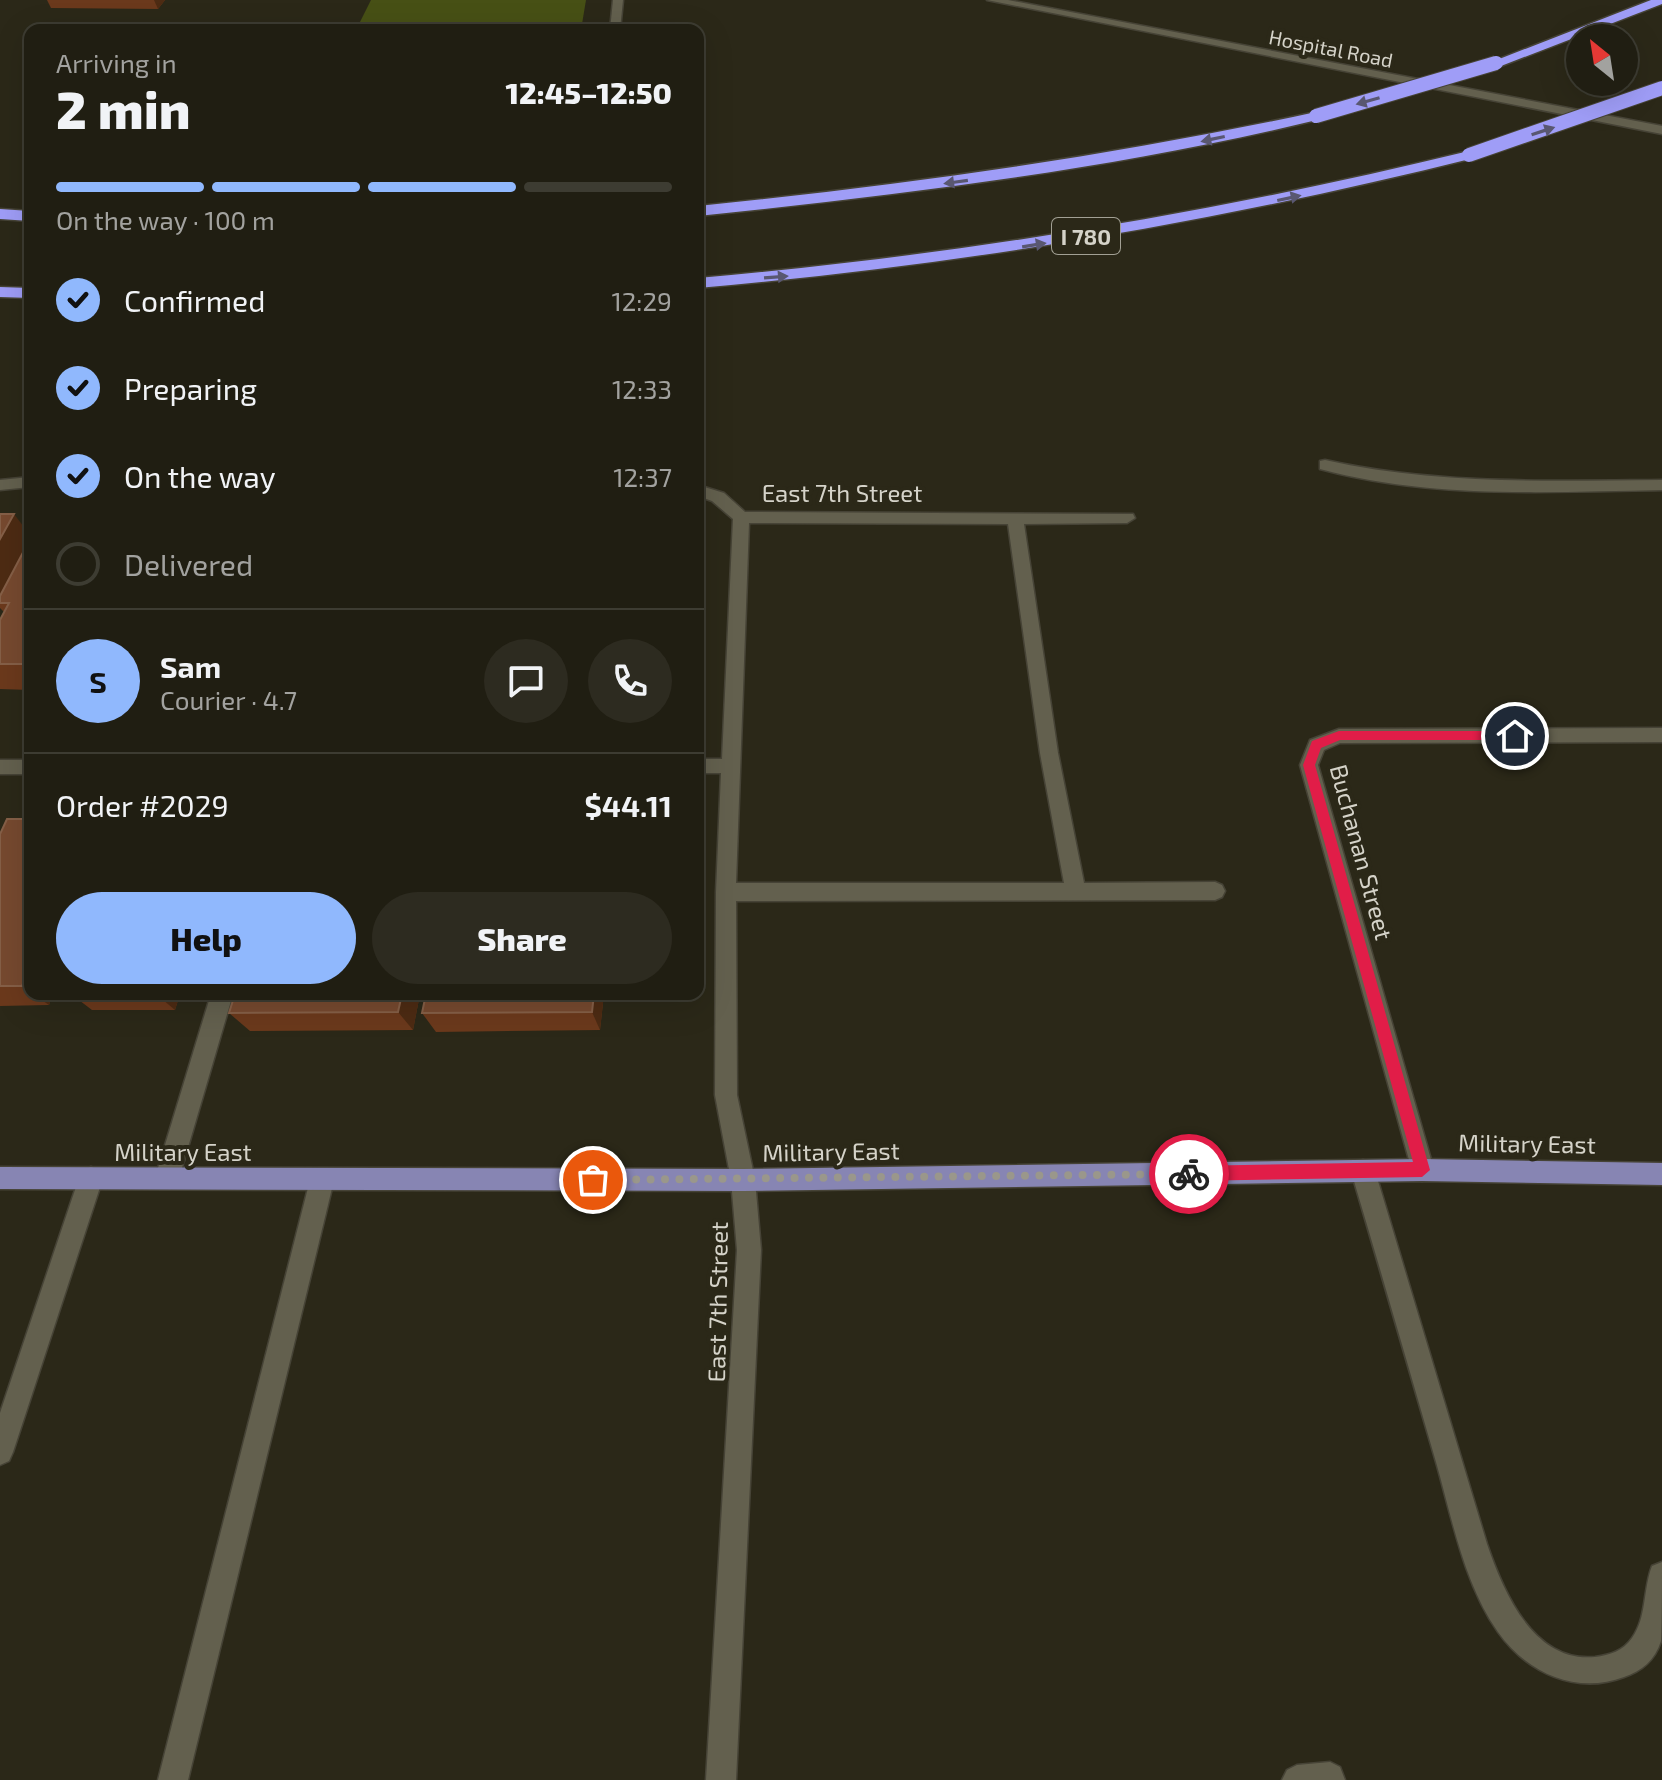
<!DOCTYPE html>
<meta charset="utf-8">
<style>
:root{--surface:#201e12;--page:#2d2b20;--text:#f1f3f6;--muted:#a2a29f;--line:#3d3c32;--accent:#90b8fd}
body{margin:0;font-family:"Exo 2",sans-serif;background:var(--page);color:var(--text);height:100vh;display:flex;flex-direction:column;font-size:30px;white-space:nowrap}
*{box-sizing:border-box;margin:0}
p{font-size:26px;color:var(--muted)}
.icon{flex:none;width:44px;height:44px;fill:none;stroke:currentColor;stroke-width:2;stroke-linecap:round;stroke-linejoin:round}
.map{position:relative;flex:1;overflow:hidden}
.panel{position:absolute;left:24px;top:24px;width:680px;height:976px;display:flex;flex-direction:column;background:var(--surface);border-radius:16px;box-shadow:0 8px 32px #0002,0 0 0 2px var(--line)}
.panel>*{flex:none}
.needle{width:52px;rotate:330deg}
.tools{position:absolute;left:1566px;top:24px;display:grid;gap:16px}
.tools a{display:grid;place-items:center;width:72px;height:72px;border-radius:50%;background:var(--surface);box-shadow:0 8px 32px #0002,0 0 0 2px var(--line);font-size:40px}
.pin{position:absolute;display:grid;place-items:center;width:68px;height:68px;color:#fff;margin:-34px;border:4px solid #fff;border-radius:50%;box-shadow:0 2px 8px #0007}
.courier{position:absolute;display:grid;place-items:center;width:80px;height:80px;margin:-40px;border:6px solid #e11d48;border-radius:50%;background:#fff;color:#222;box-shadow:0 2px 10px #0007}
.overview em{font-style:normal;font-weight:800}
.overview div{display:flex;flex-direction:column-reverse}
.overview{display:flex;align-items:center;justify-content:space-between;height:136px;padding:0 32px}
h1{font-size:52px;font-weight:800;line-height:60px}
.bar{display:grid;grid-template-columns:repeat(4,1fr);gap:12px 8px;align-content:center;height:96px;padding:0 32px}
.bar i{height:10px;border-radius:6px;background:var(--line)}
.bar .active{background:var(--accent)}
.bar p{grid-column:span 4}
.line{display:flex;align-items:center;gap:20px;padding:0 32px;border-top:2px solid var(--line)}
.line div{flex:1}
.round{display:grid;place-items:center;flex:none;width:84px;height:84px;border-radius:42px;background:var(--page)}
ol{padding:0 32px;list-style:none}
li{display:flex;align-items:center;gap:24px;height:88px}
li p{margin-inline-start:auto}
li .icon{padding:8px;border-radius:50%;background:var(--accent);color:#111;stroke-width:4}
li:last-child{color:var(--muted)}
li i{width:44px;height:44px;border:4px solid var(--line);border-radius:50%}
.button{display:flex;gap:16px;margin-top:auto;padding:16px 32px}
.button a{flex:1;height:92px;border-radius:48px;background:var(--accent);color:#111;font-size:32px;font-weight:800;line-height:92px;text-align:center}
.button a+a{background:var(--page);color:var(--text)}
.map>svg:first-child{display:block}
.green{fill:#475015}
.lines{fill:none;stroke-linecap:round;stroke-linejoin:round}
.minor-casing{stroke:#464336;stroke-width:3}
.major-casing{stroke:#464336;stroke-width:3}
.highway-casing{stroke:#464336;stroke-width:3}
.minor{fill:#63604e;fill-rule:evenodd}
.major{fill:#8785b3;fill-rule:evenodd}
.highway{fill:#9f9df7;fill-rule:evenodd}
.highway-bridge-casing{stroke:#464336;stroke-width:16;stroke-linecap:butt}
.highway-bridge{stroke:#9f9df7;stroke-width:14}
.wall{fill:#6b391c}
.shaded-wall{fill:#4d2b13}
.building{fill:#76492f;stroke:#855f47;stroke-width:2}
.oneway{fill:#595771}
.route{fill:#e11d48}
.done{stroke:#9a978b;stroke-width:8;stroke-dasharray:0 14.4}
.labels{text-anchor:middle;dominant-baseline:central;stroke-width:8;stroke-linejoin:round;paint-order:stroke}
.far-street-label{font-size:20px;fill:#d5d3c9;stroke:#2b2818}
.shield{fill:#2b2818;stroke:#a2a094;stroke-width:2}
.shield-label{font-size:22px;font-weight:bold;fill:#d5d3c9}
.street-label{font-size:24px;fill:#d5d3c9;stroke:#2b2818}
</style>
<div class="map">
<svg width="1662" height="1780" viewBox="0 0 1662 1780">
<rect width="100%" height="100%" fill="#2b2818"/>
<!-- green -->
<path class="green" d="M371 0H586L581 30H356Z"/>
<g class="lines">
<!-- minor casing -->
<g class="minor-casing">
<g id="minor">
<path d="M613 0H623L620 30H610Z"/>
<path d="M987 0H1008L1662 126V134Z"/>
<path d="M1325 460C1437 485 1548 481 1662 480V490C1548 492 1431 499 1320 469V461Z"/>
<path d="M30 477V487L0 490V480Z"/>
<path d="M698 485 724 493 745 512 1133 514 1135 518 1127 523 1024 524 1058 753 1084 883 1215 882 1222 885 1225 891 1222 897 1215 900 736 901 737 1095 755 1180 761 1250 736 1780H706L737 1250 731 1180 715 1095 716 892 721 773H698V759H722L733 519 712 501 698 496ZM749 523 1008 524 1040 753 1064 883H736Z"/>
<path d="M1662 728V742L1340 743 1324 750 1318 765 1434 1170 1430 1178 1422 1181 1414 1178 1300 765 1310 740 1339 729Z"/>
<rect x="0" y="760" width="30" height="14"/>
<path d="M211 994H233L179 1178 175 1186 167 1189 159 1186 155 1178Z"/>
<path d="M1363 1160 1371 1163 1375 1171 1487 1544C1503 1591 1533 1663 1595 1657 1610 1655 1623 1651 1632 1638 1647 1617 1643 1589 1652 1566L1662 1562C1662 1586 1662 1618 1661 1641 1655 1660 1642 1671 1624 1677 1576 1695 1527 1673 1498 1632 1464 1584 1452 1518 1436 1462 1408 1365 1380 1268 1351 1171L1355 1163Z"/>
<path d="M91 1167 99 1170 103 1178 13 1452 9 1461 0 1465V1413L79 1178 83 1170Z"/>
<path d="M322 1169 330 1172 334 1180 188 1780H158L310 1180 314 1172Z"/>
<path d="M1330 1762 1340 1767 1345 1780H1282L1287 1770 1297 1765Z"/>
</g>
</g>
<!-- major casing -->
<g class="major-casing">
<path id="major" d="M1422 1159 1662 1163V1185L1422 1181 743 1191 0 1189V1167L743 1169Z"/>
</g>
<!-- highway casing -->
<g class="highway-casing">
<g id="highway">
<path d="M1651 0H1662V4L1501 66 1489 63Z"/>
<path d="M1316 112 1323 116 1321 119C1117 169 907 194 698 216V206C906 185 1112 156 1316 112Z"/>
<path d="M1469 151 1474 152V158C1218 222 961 265 698 288V278C959 255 1215 213 1469 151Z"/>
<path d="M0 209 30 211V221L0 219Z"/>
<path d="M0 287 30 288V298L0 297Z"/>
</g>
</g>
<!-- minor -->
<use href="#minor" class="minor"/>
<!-- major -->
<use href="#major" class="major"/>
<!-- highway -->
<use href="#highway" class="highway"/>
<!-- highway-bridge casing -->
<g class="highway-bridge-casing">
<g id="highway-bridge">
<path d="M1316 116 1496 63"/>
<path d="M1469 155 1662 88"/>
</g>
</g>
<!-- highway-bridge -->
<use href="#highway-bridge" class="highway-bridge"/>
</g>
<!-- wall -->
<g class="wall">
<path d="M47 0H165L158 9 51 8Z"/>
<path d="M0 514 30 535V690L0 689V620L4 612 0 608Z"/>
<path d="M30 819V994H53L49 1005 0 1006V834Z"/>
<path d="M71 994H180L175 1010H92Z"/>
<path d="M235 994H420L413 1030 250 1031 229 1013Z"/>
<path d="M604 994 600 1030 436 1032 422 1013Z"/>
</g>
<!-- shaded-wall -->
<g class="shaded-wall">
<path d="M154 0H165L158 9Z"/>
<path d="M14 514 30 535V550L0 598V539Z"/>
<path d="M30 965V992L22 986Z"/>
<path d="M33 994H53L49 1005Z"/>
<path d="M156 994H180L175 1010Z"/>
<path d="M402 994H420L413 1030 398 1012Z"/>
<path d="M594 994H604L600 1030 592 1012Z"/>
</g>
<!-- building -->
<g class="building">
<path d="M0 514H14L0 539Z"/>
<path d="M28 543H30V664H0V620L9 603H0V596Z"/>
<path d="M7 819H30V965L22 986H0V834Z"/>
<path d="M235 994H402L398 1012 229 1013Z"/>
<path d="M426 994H594L592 1012 422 1013Z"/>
</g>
<!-- one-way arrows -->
<defs><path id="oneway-solid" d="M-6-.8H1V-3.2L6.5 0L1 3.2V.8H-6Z" transform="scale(2)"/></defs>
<g class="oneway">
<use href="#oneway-solid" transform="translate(1368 101) rotate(164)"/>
<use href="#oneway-solid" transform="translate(1543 131) rotate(-18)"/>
<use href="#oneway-solid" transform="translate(1213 139) rotate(168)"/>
<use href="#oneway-solid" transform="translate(956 182) rotate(172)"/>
<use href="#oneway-solid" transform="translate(1289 198) rotate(-12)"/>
<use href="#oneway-solid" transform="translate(1034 245) rotate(-9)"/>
<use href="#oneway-solid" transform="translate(776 277) rotate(-4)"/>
</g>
<!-- route -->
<path class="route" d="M1339 731H1515L1521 736 1515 740H1340L1321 748 1315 765 1430 1170 1422 1177 1189 1181 1182 1174 1189 1166 1413 1162 1303 765 1312 741Z"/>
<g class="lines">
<!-- done -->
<path class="done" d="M593 1180 1189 1174"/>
</g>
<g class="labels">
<!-- far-street labels -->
<g class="far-street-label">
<text transform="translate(1331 48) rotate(11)">Hospital Road</text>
</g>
<!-- shield labels -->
<rect class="shield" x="1052" y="218" width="68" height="36" rx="6"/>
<g class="shield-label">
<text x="1086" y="236">I 780</text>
</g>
<!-- street labels -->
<g class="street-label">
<text x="842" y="492">East 7th Street</text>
<text transform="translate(1362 852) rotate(75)">Buchanan Street</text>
<text transform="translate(1527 1143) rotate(1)">Military East</text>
<text x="183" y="1151">Military East</text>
<text transform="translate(831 1151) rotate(-1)">Military East</text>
<text transform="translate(717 1302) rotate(-89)">East 7th Street</text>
</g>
</g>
</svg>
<div class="tools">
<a><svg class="needle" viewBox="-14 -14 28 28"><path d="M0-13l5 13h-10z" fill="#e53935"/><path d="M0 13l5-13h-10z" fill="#a2a29f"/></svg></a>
</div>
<div class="pin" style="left:593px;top:1180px;background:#ea580c"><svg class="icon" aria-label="bag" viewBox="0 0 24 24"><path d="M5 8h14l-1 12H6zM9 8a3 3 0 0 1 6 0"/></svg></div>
<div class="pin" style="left:1515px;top:736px;background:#1f2937"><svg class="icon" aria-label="home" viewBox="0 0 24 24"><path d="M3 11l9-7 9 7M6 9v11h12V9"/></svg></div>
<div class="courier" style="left:1189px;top:1174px"><svg class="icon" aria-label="bike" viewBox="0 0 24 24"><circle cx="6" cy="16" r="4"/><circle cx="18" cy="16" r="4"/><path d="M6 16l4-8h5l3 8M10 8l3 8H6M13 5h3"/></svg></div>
<section class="panel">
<div class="overview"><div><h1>2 min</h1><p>Arriving in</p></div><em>12:45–12:50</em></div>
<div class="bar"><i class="active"></i><i class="active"></i><i class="active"></i><i></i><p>On the way · 100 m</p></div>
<ol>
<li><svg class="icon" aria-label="check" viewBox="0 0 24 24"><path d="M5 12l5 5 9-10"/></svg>Confirmed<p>12:29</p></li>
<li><svg class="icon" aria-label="check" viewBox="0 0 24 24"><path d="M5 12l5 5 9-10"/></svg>Preparing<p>12:33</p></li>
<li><svg class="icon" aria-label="check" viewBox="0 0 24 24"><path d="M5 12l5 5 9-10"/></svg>On the way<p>12:37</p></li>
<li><i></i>Delivered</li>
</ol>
<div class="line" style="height:144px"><b class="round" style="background:var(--accent);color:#111">S</b><div><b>Sam</b><p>Courier · 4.7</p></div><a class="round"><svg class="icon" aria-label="chat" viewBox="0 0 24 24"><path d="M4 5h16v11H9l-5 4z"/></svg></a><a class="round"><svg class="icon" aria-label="phone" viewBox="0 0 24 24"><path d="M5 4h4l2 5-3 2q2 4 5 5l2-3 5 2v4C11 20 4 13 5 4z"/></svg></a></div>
<div class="line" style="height:104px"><div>Order #2029</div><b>$44.11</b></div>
<div class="button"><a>Help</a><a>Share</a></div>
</section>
</div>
